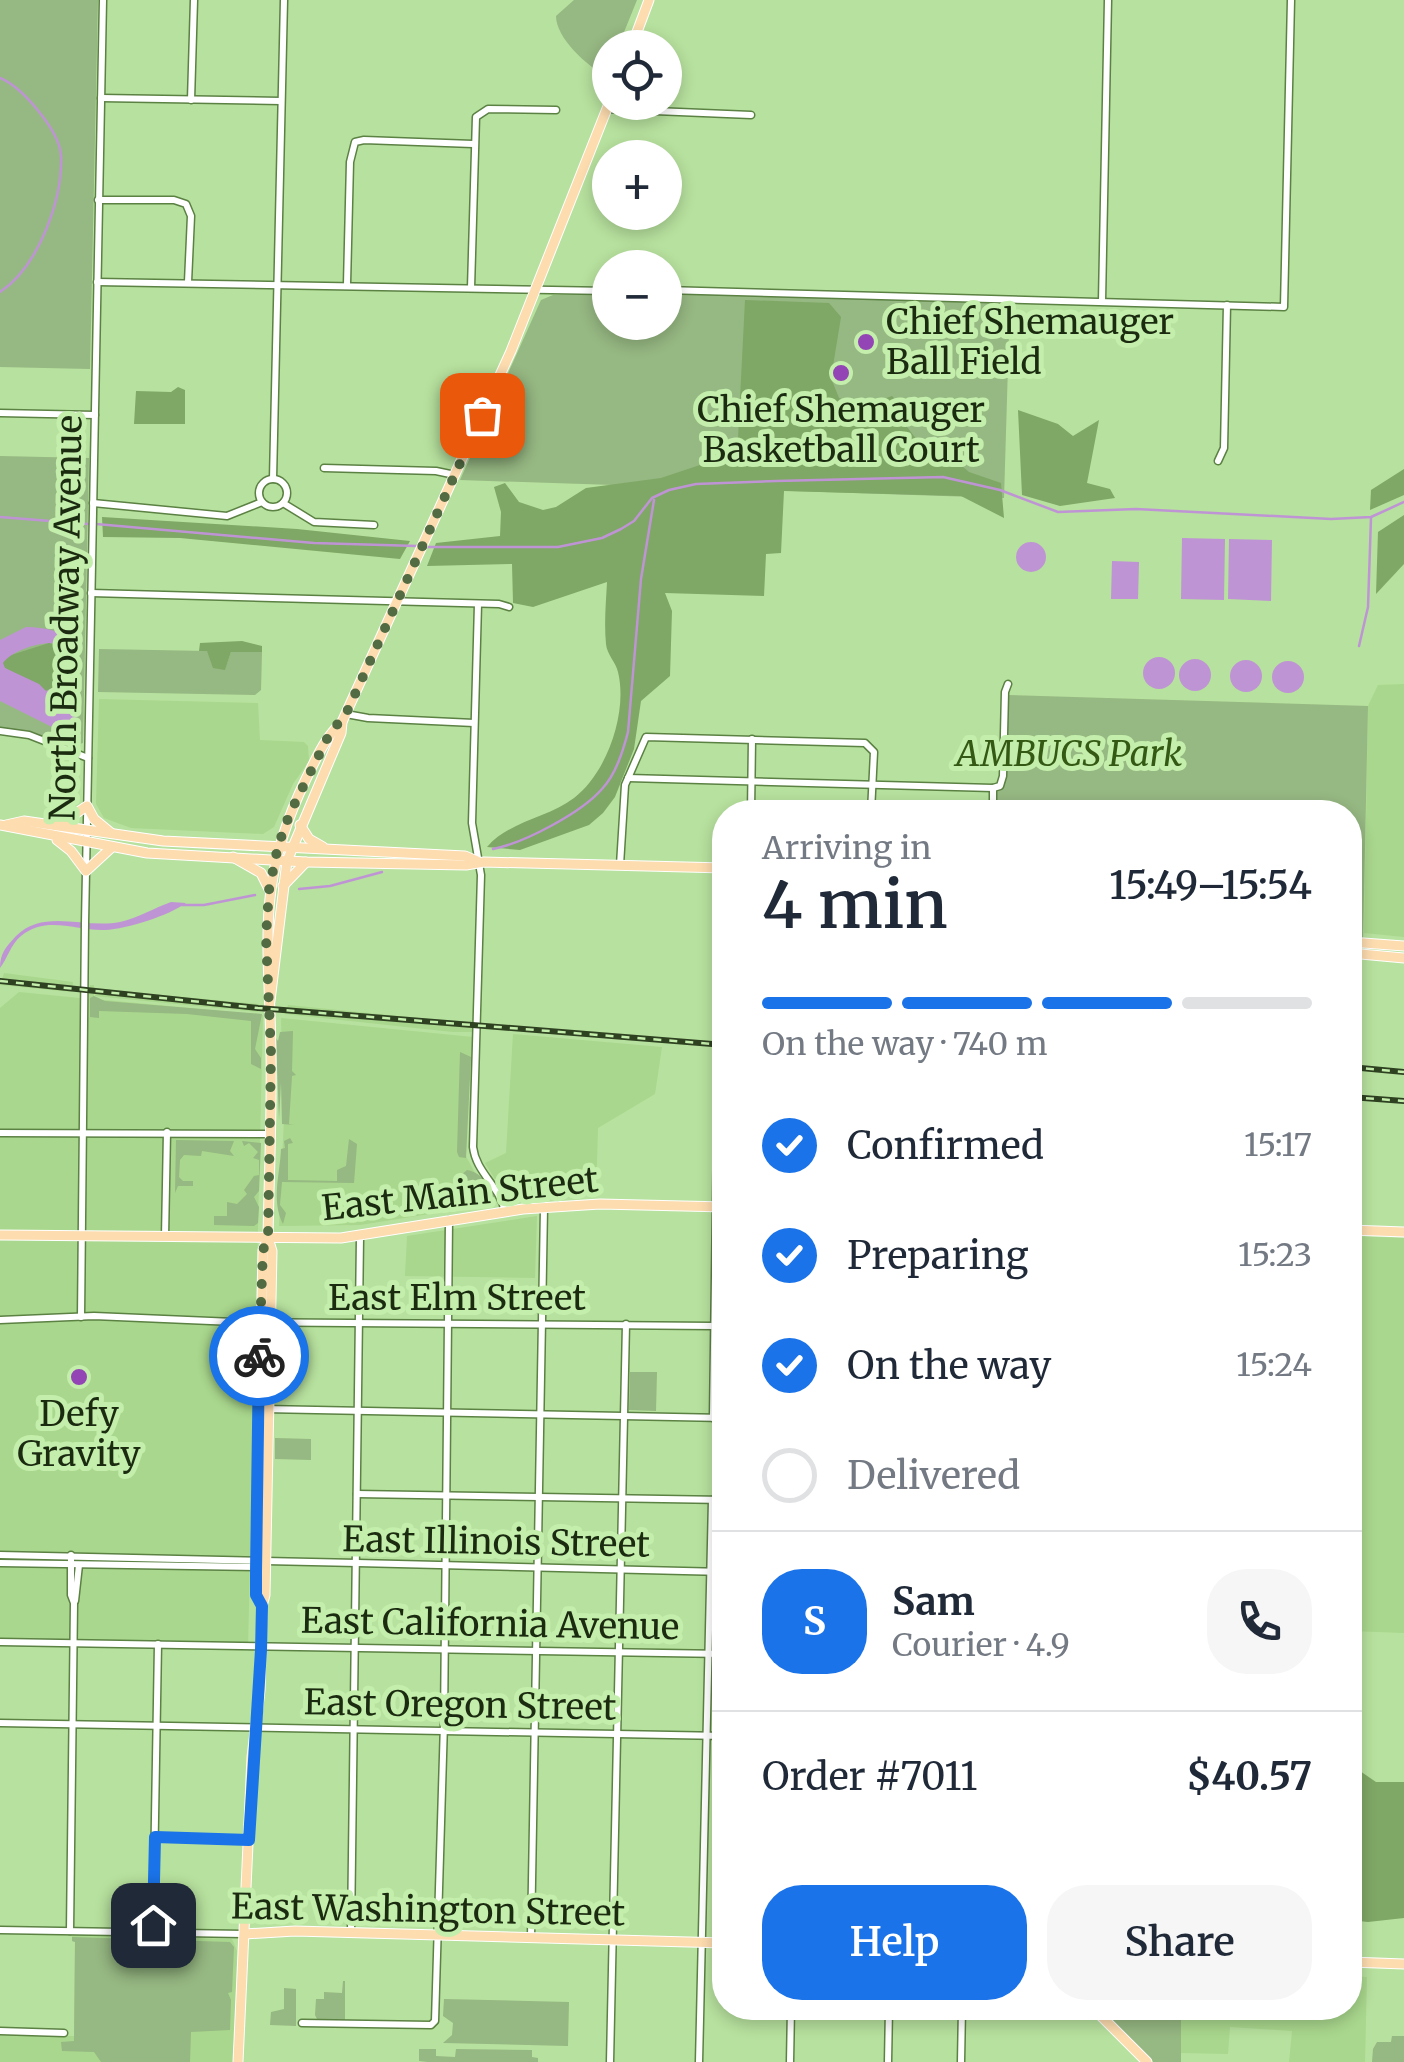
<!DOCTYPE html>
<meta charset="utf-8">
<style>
:root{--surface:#fff;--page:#f6f6f7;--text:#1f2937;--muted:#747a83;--line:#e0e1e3;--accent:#1a73e8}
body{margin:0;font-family:Merriweather,serif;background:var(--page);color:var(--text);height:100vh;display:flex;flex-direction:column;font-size:38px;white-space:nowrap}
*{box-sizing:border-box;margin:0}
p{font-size:32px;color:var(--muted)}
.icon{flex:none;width:55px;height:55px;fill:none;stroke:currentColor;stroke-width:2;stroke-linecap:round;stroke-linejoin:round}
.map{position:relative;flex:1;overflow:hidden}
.drawer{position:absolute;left:712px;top:800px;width:650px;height:1220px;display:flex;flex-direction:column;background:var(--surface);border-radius:40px;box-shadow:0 5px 15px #0003}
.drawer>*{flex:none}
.tools{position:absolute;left:592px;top:30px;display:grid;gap:20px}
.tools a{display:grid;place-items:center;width:90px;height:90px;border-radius:50%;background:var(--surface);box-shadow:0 5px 15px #0003;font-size:50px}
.pin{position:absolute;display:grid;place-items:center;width:85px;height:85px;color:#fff;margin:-42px;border-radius:20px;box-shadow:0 5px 15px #0006}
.courier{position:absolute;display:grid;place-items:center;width:100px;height:100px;margin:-50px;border:8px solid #1a73e8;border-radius:50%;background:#fff;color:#222;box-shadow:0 2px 12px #0007}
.overview em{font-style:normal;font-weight:600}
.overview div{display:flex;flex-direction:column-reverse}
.overview{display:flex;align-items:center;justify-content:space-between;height:170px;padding:0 50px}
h1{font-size:65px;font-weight:600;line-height:75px}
.bar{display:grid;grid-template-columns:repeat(4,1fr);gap:15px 10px;align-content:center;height:120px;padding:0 50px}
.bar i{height:12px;border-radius:8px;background:var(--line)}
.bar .active{background:var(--accent)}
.bar p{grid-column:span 4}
.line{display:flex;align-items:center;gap:25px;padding:0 50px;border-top:2px solid var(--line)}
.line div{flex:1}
.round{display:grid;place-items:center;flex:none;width:105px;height:105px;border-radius:40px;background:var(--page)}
ol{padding:0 50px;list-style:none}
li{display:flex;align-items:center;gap:30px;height:110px}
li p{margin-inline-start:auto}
li .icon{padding:10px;border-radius:50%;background:var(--accent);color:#fff;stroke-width:4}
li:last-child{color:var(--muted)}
li i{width:55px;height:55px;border:5px solid var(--line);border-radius:50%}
.cta{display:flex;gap:20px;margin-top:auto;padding:20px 50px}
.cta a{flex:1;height:115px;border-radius:40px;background:var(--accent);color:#fff;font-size:40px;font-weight:600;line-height:115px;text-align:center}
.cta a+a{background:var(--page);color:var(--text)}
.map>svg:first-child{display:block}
.built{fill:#a9d78d}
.green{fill:#96b882}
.forest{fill:#7fa765}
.water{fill:#bf94d5;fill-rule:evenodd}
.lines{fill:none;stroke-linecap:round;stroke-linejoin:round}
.stream{stroke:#bf94d5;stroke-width:2.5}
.minor-casing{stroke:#5b8143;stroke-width:9}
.major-casing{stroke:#fff;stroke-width:11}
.minor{stroke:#fff;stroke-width:6}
.major{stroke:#fddcaf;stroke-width:9}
.rail-casing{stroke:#2e4121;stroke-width:6}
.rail{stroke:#c4eeab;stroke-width:2.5;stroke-dasharray:8;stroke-linecap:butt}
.done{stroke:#526b42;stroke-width:10;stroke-dasharray:0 18}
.route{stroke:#1a73e8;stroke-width:12}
.poi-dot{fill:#9345b5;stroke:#c4eeab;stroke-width:4}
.labels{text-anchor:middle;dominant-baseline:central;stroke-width:10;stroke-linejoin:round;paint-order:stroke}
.poi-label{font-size:35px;fill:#1b2b10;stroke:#c4eeab}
.street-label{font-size:35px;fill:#1b2b10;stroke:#c4eeab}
.park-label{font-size:35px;font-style:italic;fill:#335914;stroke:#c4eeab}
</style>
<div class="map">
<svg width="1404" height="2062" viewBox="0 0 1404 2062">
<rect width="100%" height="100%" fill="#b7e19e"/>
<!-- built -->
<g class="built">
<path d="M1404 684V937L1364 933 1368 706 1378 685Z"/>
<path d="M99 699 258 703 260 740 304 742 308 746 309 761 293 784 274 827 263 834 131 828 104 818 96 804Z"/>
<path d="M4 973 73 982 72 992 0 985Z"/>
<path d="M90 985H94V999L263 1015 248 1647 0 1638V1008L19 992 89 999Z"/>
<path d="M96 989 259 1004 258 1012 95 996Z"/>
<path d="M288 1005 469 1023 470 1020 474 1021 473 1032H453L285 1014Z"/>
<path d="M281 1018 473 1037 463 1151 492 1204 360 1225 279 1226 284 1119Z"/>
<path d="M513 1034 662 1047 655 1094 598 1128 596 1195 509 1202 485 1163 506 1153Z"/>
<path d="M537 1216 535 1278 405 1276 407 1236Z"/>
<path d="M1350 1236 1404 1238V1633L1350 1631Z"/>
<path d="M72 1935 232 1939 237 1951 234 2062H0V2035L74 2036 75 1942 72 1941Z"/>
<path d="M1350 1976 1367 1977 1365 2062H1289L1292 2031 1230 2027 1228 2054 1180 2053 1181 2008H1350Z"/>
</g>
<!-- green -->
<g class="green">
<path d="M0 0H98L90 369 0 367Z"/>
<path d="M574 0H637L618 47 610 48V66L606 76C587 66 556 38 556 16Z"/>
<path d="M610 294V322H665V294L1010 299 1004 498 460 480 541 300 553 295Z"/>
<path d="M0 456 89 458 83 743C63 751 26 728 0 728Z"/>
<path d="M99 649 207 651 225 669 231 652H262L261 690 255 695 98 692Z"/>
<path d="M1007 695 1368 706 1363 943 1350 942V812H993V788L1000 786Z"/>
<path d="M94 996 105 1001 262 1014 255 1049 261 1058V1069L251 1064V1021L187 1014 99 1011V1018L90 1017V998Z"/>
<path d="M293 1031 292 1071 296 1075 292 1076 289 1124 294 1125 282 1124 281 1082 279 1120 276 1038 278 1041 280 1032Z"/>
<path d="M460 1052 471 1057 466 1158 459 1157 457 1152Z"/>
<path d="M290 1138 293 1143 288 1144V1180L337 1181V1170L346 1166 349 1139 357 1144 354 1183 282 1182 280 1205 286 1213 283 1224C271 1200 280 1174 281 1149L285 1148 284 1141Z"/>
<path d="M176 1140 234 1141 230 1151 234 1156 202 1151 201 1156 184 1155 180 1160 179 1177 183 1181H193V1186H178L175 1193Z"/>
<path d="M242 1141 261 1143 259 1191 254 1197 259 1207 258 1223 254 1226 214 1225V1216H227V1202L237 1204 247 1194 244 1190 254 1176 259 1175V1160L253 1158 258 1152 249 1143 244 1146Z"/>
<path d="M467 1170C481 1172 495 1189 495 1203L457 1207 455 1180Z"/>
<path d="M630 1372H657L656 1411 629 1410Z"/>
<path d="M275 1438 311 1439V1460L275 1459Z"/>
<path d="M72 1937 230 1942 234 1947 232 1992 228 1993 231 2000 230 2030 191 2032 190 2062H101L94 2052 62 2051 61 2042 74 2041 75 1942 72 1941Z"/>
<path d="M343 1981H345V2024L319 2023 315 2015 316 1999H324V1992L342 1993Z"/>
<path d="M284 1988 296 1989V2026L270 2025 271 2012 284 2009Z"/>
<path d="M444 1999 569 2002 568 2046 443 2043 452 2035 453 2023 443 2016Z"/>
<path d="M1100 2008H1181V2062H1153Z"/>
<path d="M1392 2036H1404V2062H1372L1373 2049 1377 2042H1391Z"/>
<path d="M419 2049H436V2056L455 2057 456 2049 532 2050V2057L538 2058V2062H428L419 2061Z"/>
</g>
<!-- forest -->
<g class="forest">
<path d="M745 300 829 303 841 317 831 378 839 398 865 406 892 396 901 405 904 423 917 440 937 445 969 472 1001 483 1004 518 961 496 784 491 781 553 766 554 764 596 665 593 672 611 670 676 641 701 634 749 615 797 603 813 589 825 520 850 487 847C509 821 548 818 574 798 607 773 628 712 618 672 616 662 607 655 606 644 604 623 606 602 607 582L533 607 513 603 512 564 427 566 436 543 500 536 501 512 494 487 505 483 519 502 543 510 556 507 586 488 661 478 715 460 738 439Z"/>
<path d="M178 387 185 390V424H134L136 391 171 392Z"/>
<path d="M1018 410 1058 424 1073 436 1099 420 1087 483 1110 489 1115 498 1060 506 1022 495Z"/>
<path d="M1404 469V495L1370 510 1371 490Z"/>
<path d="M1404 515V564L1376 594 1378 532Z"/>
<path d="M102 517 297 529 410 541 400 559 180 538 103 537Z"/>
<path d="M242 641 262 646V652H231L225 670 213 668 207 651H199L200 643Z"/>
<path d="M49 643 56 644 59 656 54 687 46 691 5 668 2 663 8 656Z"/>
<path d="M1350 1769 1360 1771 1376 1782H1404V1918L1368 1922 1350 1920Z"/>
</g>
<!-- water -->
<g class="water">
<path d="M1182 538 1225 539 1224 600 1181 599Z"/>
<path d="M1229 539 1272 540 1271 601 1228 599Z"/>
<circle cx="1031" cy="557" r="15"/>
<path d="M1112 561 1139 562 1138 599H1111Z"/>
<path d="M26 627C66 628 79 639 76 681 75 687 72 692 72 697 72 704 76 712 77 720L70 730 56 729 0 701V640ZM49 643 56 644 59 656 53 688 46 691 39 684 5 668 3 663C12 651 34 644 49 643Z"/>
<circle cx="1159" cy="673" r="16"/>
<circle cx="1195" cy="675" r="16"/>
<circle cx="1246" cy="676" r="16"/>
<circle cx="1288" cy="677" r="16"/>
<path d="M171 902 186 903C170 915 127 929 105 930 75 931 47 915 21 936 10 945 8 958 0 968 0 953 6 947 16 936 44 908 84 929 120 922 138 918 154 908 171 902Z"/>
</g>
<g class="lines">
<!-- stream -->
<g class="stream">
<path d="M0 78C22 87 59 130 61 155 63 200 38 267 0 292"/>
<path d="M0 517 88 524"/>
<path d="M96 524 314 543 417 546"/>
<path d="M425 547H558L602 538 621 529 634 521 652 498 669 490 696 484 776 481 943 477 1000 490 1058 512 1136 509 1331 519 1371 517 1404 502"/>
<path d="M1359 646 1368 607 1371 518"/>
<path d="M493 849C524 843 581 813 602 789 616 774 623 751 628 732L641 579 654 500"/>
<path d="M299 889 330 886 382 872"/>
<path d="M182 905H204L255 895"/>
<path d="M1350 1213 1356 1219"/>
</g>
<!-- minor casing -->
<g class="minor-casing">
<g id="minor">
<path d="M101 98 281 101"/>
<path d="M191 100 194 0"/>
<path d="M607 109 751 115"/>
<path d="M98 200H174L186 204 191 216 188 282"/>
<path d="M97 282 610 291"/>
<path d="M347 284 350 162 355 142 364 140 473 144"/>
<path d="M471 288 476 117 488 109 556 110"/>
<path d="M665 290 1284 307 1291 0"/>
<path d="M1102 301 1108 0"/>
<path d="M0 413 95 415"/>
<path d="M1218 461 1224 448 1227 305"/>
<path d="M324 468 436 471 455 475"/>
<path d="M273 479 284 0"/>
<circle cx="273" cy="493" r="14"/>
<path d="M93 503 227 516 262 502"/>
<path d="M283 503 314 522 374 525"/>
<path d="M91 593 499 604 509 607"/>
<path d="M478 604 472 823 481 875 473 1147C476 1173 500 1186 505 1212"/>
<path d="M346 714 368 718 474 723"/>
<path d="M0 731 29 735 88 758"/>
<path d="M628 778 993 788"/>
<path d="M751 812 752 739"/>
<path d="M993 812V788L1000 786 1003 776 1005 692 1008 684"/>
<path d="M620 865 625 785 646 737 865 743 874 752 871 812"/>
<path d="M0 1133 271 1134"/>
<path d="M165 1237 167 1132"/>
<path d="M81 1317 85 923 103 0"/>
<path d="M0 1320 94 1316 234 1322 714 1326"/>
<path d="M264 1409 725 1418"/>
<path d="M713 1418 718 1063"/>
<path d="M357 1494 725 1500"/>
<path d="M0 1555C242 1559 483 1567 725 1572"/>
<path d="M0 1563 256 1567"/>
<path d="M75 1601 79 1565"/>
<path d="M0 1642 725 1654"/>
<path d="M0 1723 725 1736"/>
<path d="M155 1837 249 1840"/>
<path d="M0 1930 244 1934"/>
<path d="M70 1931 74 1603 71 1595V1555"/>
<path d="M153 1933 158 1644"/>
<path d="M351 1933 360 1237"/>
<path d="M531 1937 544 1208"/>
<path d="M302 2023 431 2025 435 2021 444 1723 449 1220"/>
<path d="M0 2031 64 2033"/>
<path d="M610 2062 626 1324"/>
<path d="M699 2062 712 1500"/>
<path d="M790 2062 791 2008"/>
<path d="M888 2062 889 2008"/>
<path d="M961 2062 962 2008"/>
</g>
</g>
<!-- major casing -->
<g class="major-casing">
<g id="major">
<path d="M631 48 649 0"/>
<path d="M60 824 87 806 94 819 111 833"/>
<path d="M0 825 147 853 306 862 466 865 484 862 725 868"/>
<path d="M6 825 24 821 163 841 465 856 477 861"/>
<path d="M300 825 309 839 323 847"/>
<path d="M57 840 71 851 86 871 111 848"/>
<path d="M233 857 261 873 269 889"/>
<path d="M283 886 306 862"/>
<path d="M1350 942 1404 946"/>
<path d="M1350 953 1404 958"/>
<path d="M270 1001 287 861 341 733 342 722 511 351 610 101"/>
<path d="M1350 1230 1404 1232"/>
<path d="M0 1235 341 1238 523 1209 600 1204 725 1207"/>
<path d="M234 1322 249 1328 260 1339"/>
<path d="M262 1606 256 1595 263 1250 268 1238"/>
<path d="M245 1934 295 1931 725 1943"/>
<path d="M1350 1962 1404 1964"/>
<path d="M1093 2008 1147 2062"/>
<path d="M238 2062 252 1757 260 1690 262 1606 265 1595 272 1251 268 1238C269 1177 272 1116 271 1055 270 943 254 886 306 779 316 759 325 737 342 722"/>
</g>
</g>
<!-- minor -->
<use href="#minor" class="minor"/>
<!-- major -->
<use href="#major" class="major"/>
<!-- rail casing -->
<g class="rail-casing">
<g id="rail">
<path d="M0 981 258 1008 725 1045"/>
<path d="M1350 1067 1404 1072"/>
<path d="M1350 1097 1404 1101"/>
</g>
</g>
<!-- rail -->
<use href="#rail" class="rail"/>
</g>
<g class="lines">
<!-- done -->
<path class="done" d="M259 1356 263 1250 268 1238 271 1053 266 937 269 890 278 846 290 813 330 733 346 714 482 415"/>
<!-- route -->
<path class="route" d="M153 1925 155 1837 249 1840 261 1650 262 1606 256 1595V1572L259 1356"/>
</g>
<!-- markers -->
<g class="poi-dot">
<circle cx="866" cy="342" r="10"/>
<circle cx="841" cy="373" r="10"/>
<circle cx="79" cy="1377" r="10"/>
</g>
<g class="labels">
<!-- poi labels -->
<g class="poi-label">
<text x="886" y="322" text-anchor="start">Chief Shemauger<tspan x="886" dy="40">Ball Field</tspan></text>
<text x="841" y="410">Chief Shemauger<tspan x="841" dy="40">Basketball Court</tspan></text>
<text x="79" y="1414">Defy<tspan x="79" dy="40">Gravity</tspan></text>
</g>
<!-- street labels -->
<g class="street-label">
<text transform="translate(66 618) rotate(-89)">North Broadway Avenue</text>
<text transform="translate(460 1194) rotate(-6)">East Main Street</text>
<text x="457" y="1298">East Elm Street</text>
<text transform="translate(496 1542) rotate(1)">East Illinois Street</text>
<text transform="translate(490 1624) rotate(1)">East California Avenue</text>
<text transform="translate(460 1705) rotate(1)">East Oregon Street</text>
<text transform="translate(428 1910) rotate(1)">East Washington Street</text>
</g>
<!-- park labels -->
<g class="park-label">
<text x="1069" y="754">AMBUCS Park</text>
</g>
</g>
</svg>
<div class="tools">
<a><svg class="icon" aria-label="locate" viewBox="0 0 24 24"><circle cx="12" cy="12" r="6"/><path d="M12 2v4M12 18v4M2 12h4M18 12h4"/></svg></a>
<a>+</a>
<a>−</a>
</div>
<div class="pin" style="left:482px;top:415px;background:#ea580c"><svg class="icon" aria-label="bag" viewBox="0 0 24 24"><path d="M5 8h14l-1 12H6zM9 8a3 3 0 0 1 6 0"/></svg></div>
<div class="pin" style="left:153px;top:1925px;background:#1f2937"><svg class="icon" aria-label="home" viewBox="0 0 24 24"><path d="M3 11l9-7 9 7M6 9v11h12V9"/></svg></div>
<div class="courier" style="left:259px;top:1356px"><svg class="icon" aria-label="bike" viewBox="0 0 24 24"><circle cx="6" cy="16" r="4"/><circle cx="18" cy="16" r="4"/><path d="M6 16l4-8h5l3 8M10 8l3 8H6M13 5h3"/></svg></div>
<section class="drawer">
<div class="overview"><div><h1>4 min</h1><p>Arriving in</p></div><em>15:49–15:54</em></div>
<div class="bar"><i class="active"></i><i class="active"></i><i class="active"></i><i></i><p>On the way · 740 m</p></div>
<ol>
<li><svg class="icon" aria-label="check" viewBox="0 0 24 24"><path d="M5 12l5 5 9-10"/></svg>Confirmed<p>15:17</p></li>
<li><svg class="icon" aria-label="check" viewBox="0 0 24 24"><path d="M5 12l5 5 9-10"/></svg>Preparing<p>15:23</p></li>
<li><svg class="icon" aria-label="check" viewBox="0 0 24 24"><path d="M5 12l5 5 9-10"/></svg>On the way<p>15:24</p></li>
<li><i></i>Delivered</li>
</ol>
<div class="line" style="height:180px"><b class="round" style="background:var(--accent);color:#fff">S</b><div><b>Sam</b><p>Courier · 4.9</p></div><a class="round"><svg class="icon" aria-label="phone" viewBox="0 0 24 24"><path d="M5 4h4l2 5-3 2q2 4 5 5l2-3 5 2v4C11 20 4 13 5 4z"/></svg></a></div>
<div class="line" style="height:130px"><div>Order #7011</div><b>$40.57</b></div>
<div class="cta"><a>Help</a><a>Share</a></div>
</section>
</div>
